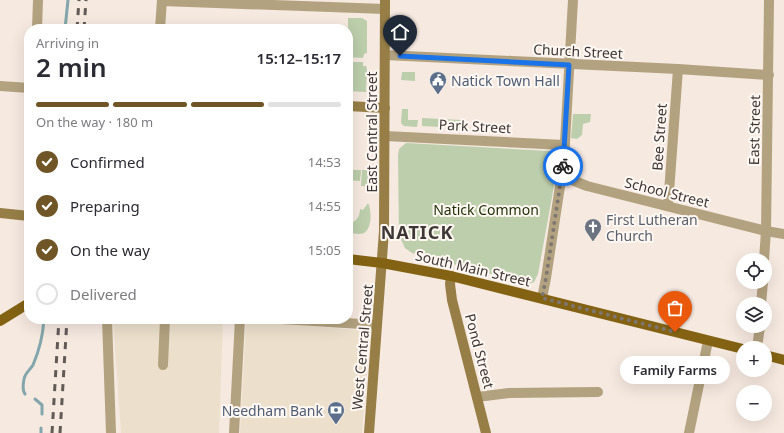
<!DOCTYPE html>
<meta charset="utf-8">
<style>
:root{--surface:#fff;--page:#f2f2f3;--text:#2b2b33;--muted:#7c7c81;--line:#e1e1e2;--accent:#705627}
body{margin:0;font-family:"Noto Sans",sans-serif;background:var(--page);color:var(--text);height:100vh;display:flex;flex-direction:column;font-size:15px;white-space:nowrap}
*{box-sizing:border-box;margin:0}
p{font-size:13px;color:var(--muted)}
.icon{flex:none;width:22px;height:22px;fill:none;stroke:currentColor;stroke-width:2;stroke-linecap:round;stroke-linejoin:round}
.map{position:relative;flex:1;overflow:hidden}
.details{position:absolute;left:24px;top:24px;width:329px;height:300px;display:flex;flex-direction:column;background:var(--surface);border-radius:16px;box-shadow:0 4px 16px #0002}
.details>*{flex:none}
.controls{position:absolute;left:736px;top:253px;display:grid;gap:8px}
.controls a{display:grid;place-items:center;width:36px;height:36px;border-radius:50%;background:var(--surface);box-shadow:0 4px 16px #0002;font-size:20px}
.pin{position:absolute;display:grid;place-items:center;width:34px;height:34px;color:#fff;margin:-41px -17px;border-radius:50% 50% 50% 0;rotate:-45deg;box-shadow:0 0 4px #0007}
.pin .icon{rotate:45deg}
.courier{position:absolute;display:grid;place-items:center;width:40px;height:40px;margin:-20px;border:3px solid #1a73e8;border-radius:50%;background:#fff;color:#222;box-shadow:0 1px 5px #0007}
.bubble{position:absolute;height:28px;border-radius:14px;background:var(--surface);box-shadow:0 4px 16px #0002;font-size:13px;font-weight:600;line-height:28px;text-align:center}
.overview em{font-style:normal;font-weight:600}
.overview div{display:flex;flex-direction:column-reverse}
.overview{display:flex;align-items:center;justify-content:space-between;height:68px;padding:0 12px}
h1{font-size:26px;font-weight:600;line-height:30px}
.bar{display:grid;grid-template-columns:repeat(4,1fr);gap:6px 4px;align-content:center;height:48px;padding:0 12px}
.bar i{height:5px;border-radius:3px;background:var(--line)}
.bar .active{background:var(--accent)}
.bar p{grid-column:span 4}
ol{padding:0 12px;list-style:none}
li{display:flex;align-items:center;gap:12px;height:44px}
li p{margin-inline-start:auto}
li .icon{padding:4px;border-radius:50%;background:var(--accent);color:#fff;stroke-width:4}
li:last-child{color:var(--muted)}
li i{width:22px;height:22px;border:2px solid var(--line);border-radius:50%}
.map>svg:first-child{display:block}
.commercial{fill:#ece0cc}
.green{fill:#bcceac}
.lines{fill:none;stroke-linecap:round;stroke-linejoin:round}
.stream{stroke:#82a6ab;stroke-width:3}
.street{stroke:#b3a27f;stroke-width:10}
.secondary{stroke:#977e47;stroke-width:10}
.primary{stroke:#836313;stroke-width:10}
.rail{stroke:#615a56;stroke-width:3;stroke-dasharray:7 7;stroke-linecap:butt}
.done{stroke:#7e7671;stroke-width:4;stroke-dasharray:0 7.2}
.route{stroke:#1a73e8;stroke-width:5}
.labels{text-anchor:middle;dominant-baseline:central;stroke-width:4;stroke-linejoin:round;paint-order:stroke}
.street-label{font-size:14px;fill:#3d3835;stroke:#fff7f2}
.service-label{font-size:14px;fill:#4e5e75;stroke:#fff7f2;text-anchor:start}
.park-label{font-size:14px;fill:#1d3005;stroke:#fff7f2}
.worship-label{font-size:14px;fill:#5b616d;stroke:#fff7f2;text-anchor:start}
.district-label{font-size:18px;font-weight:bold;letter-spacing:1px;fill:#3d3835;stroke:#fff7f2}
</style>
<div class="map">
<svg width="784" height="433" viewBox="0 0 784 433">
<rect width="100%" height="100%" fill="#f6e9e0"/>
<!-- commercial -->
<g class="commercial">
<path d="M113 319H223L219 433H121Z"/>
<path d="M246 321 370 331 362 433H240Z"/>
</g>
<!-- green -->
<g class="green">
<path d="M348 18H362L367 21V53L364 54 363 58 348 57Z"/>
<path d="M348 62H363V66H366L367 69 366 92 348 91Z"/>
<path d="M402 72H415V81L401 80Z"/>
<path d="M402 109H408V120H418L417 127 404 126 401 123Z"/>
<path d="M573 114H591L590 122 583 124 582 135 577 139 571 138Z"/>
<path d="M422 118 461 120 460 128 422 126Z"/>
<path d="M406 143 549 151C554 155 556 157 558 164L538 274 534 282 529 284 426 257 412 253 405 248 399 235 398 156 399 149Z"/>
<path d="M348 170H361L360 181 348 180Z"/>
<path d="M362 170H369L370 190 369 192 364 186H361Z"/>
<path d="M368 203C372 210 372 229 364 233 360 235 353 233 348 233V224C356 222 360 217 360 209L363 210Z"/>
</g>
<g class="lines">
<!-- stream -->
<g class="stream">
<path d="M65 29 68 0"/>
<path d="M25 394C22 390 23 384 24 379 25 373 30 370 33 365 39 351 43 335 44 319"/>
<path d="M35 399 42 405V414"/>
<path d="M41 433V428"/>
</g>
<!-- street -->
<g class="street">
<path d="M162 1 385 9"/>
<path d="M37 29 38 0"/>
<path d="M160 29 162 0"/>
<path d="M385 55 678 69 769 75"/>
<path d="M0 86 29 88"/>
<path d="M385 136 564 145"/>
<path d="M562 176 587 186 766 231 784 234"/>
<path d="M668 206 678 69"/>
<path d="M764 260 766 231 769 0"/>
<path d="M542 298 546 278 564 160 573 0"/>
<path d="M761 304 763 282"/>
<path d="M107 319 111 433"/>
<path d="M281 319 377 325"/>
<path d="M757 348 760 326"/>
<path d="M163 365 165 319"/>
<path d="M477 397 509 393 598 392"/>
<path d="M234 433 240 319"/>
<path d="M689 433 708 341"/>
</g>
<!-- secondary -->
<g class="secondary">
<path d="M348 106 385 108"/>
<path d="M0 213 29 216"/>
<path d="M451 276 450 284 452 300 486 433"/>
<path d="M369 433 384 231 385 0"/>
</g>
<!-- primary -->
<g class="primary">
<path d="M348 259 382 263 451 276 743 349"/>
<path d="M0 321 29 303"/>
<path d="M765 355 784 360"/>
</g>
<!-- rail -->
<g class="rail">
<path d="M77 29 79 0"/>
<path d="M84 29 86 0"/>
<path d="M52 433 59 319"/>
<path d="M60 433 67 319"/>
</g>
</g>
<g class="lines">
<!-- done -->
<path class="done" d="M563 166 546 278 542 298 675 332"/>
<!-- route -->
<path class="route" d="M400 56 569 65 563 166"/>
</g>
<!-- icons -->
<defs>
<g id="civic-pin" transform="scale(0.9)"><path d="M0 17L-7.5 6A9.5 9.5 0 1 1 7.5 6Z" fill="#5c6f8a" stroke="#fff7f2"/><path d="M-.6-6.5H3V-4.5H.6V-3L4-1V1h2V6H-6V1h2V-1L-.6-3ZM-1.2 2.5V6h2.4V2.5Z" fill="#fff"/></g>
<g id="church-pin" transform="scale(0.9)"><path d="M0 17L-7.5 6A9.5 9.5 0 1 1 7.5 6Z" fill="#6b7280" stroke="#fff7f2"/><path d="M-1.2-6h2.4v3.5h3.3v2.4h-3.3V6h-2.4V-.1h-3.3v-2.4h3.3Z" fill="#fff"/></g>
<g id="bank-pin" transform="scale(0.9)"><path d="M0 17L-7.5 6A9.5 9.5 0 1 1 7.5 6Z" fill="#5c6f8a" stroke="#fff7f2"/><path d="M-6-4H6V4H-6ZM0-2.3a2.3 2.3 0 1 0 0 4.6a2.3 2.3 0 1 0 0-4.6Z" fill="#fff"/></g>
</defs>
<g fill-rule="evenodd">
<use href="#civic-pin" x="438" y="80"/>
<use href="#church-pin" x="593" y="227"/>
<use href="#bank-pin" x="336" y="410"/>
</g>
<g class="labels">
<!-- street labels -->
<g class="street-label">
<text transform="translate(578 51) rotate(3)">Church Street</text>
<text transform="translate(475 126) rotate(3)">Park Street</text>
<text transform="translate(754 130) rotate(-89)">East Street</text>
<text transform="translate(371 132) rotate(-90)">East Central Street</text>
<text transform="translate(659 137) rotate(-86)">Bee Street</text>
<text transform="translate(667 192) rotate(14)">School Street</text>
<text transform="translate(473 268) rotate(13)">South Main Street</text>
<text transform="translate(362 347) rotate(-85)">West Central Street</text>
<text transform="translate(480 351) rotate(75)">Pond Street</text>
</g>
<!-- service labels -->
<g class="service-label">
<text x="451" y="80">Natick Town Hall</text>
<text x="323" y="410" text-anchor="end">Needham Bank</text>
</g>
<!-- park labels -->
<g class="park-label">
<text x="486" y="209">Natick Common</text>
</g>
<!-- worship labels -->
<g class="worship-label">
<text x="606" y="219">First Lutheran<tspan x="606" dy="16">Church</tspan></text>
</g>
<!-- district labels -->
<g class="district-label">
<text x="417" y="232">NATICK</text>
</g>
</g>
</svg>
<div class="controls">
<a><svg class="icon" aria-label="locate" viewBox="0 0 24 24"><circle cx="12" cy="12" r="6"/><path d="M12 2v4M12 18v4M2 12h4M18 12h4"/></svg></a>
<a><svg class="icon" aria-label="layers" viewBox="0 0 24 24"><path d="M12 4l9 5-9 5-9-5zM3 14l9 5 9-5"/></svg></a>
<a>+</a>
<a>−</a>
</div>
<div class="pin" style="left:675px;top:332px;background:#ea580c"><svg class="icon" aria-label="bag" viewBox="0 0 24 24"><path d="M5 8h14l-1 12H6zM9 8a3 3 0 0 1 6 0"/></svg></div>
<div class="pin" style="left:400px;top:56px;background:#1f2937"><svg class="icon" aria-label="home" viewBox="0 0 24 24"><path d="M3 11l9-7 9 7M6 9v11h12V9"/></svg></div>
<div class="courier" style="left:563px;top:166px"><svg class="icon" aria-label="bike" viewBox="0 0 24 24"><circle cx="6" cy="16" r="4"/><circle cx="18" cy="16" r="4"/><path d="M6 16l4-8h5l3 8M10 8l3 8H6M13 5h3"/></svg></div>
<div class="bubble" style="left:620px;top:356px;width:110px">Family Farms</div>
<section class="details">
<div class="overview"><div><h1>2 min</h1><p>Arriving in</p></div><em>15:12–15:17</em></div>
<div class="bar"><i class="active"></i><i class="active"></i><i class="active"></i><i></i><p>On the way · 180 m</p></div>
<ol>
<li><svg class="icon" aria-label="check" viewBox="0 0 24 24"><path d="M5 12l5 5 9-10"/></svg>Confirmed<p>14:53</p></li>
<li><svg class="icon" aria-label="check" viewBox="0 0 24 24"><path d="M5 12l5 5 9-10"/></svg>Preparing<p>14:55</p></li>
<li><svg class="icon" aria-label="check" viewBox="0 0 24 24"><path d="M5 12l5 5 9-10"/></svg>On the way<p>15:05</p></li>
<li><i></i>Delivered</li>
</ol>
</section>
</div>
